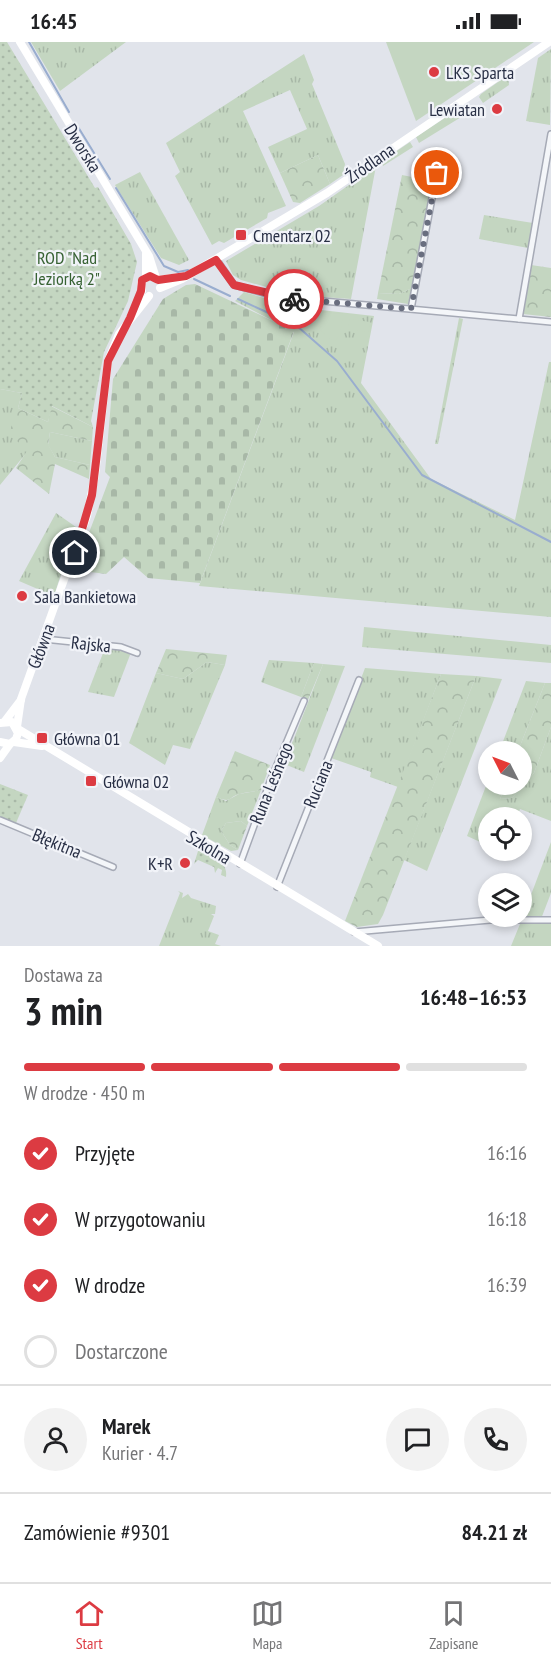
<!DOCTYPE html>
<html lang="pl">
<meta charset="utf-8">
<style>
:root{--surface:#fff;--page:#f2f2f2;--text:#202124;--muted:#757577;--line:#e0e0e0;--accent:#dc3b42}
body{margin:0;font-family:"PT Sans Narrow",sans-serif;background:var(--page);color:var(--text);height:100vh;display:flex;flex-direction:column;font-size:22px;white-space:nowrap}
*{box-sizing:border-box;margin:0}
p{font-size:20px;color:var(--muted)}
.icon{flex:none;width:33px;height:33px;fill:none;stroke:currentColor;stroke-width:2;stroke-linecap:round;stroke-linejoin:round}
.map{position:relative;height:904px;overflow:hidden}
.sheet{display:flex;flex-direction:column;background:var(--surface);flex:1}
.sheet>*{flex:none}
.needle{width:39px;rotate:312deg}
.fabs{position:absolute;left:478px;top:699px;display:grid;gap:12px}
.fabs a{display:grid;place-items:center;width:54px;height:54px;border-radius:50%;background:var(--surface);box-shadow:0 3px 9px #0003;font-size:30px}
.pin{position:absolute;display:grid;place-items:center;width:51px;height:51px;color:#fff;margin:-26px;border:3px solid #fff;border-radius:50%;box-shadow:0 2px 6px #0007}
.courier{position:absolute;display:grid;place-items:center;width:60px;height:60px;margin:-30px;border:4px solid #dc3b42;border-radius:50%;background:#fff;color:#222;box-shadow:0 2px 8px #0007}
.overview em{font-style:normal;font-weight:700}
.overview div{display:flex;flex-direction:column-reverse}
.overview{display:flex;align-items:center;justify-content:space-between;height:102px;padding:0 24px}
h1{font-size:39px;font-weight:700;line-height:45px}
.bar{display:grid;grid-template-columns:repeat(4,1fr);gap:9px 6px;align-content:center;height:72px;padding:0 24px}
.bar i{height:8px;border-radius:4px;background:var(--line)}
.bar .selected{background:var(--accent)}
.bar p{grid-column:span 4}
.line{display:flex;align-items:center;gap:15px;padding:0 24px;border-top:2px solid var(--line)}
.line div{flex:1}
.round{display:grid;place-items:center;flex:none;width:63px;height:63px;border-radius:32px;background:var(--page)}
ol{padding:0 24px;list-style:none}
li{display:flex;align-items:center;gap:18px;height:66px}
li p{margin-inline-start:auto}
li .icon{padding:6px;border-radius:50%;background:var(--accent);color:#fff;stroke-width:4}
li:last-child{color:var(--muted)}
li i{width:33px;height:33px;border:3px solid var(--line);border-radius:50%}
.status{display:flex;justify-content:space-between;align-items:center;height:42px;padding:0 30px;background:var(--surface);direction:ltr}
.status svg{height:16px;fill:currentColor}
.tabs{display:flex;justify-content:space-around;align-items:center;height:84px;border-top:2px solid var(--line);background:var(--surface);font-size:16px;color:var(--muted)}
.tabs a{display:grid;justify-items:center;gap:3px}
.tabs .selected{color:var(--accent)}
.map>svg:first-child{display:block}
.grass{fill:url(#grass-tufts)}
.forest{fill:url(#forest-crowns)}
.cemetery{fill:url(#cemetery-stones)}
.garden{fill:url(#garden-dots)}
.pitch{fill:#c4d6c1}
.lines{fill:none;stroke-linecap:round;stroke-linejoin:round}
.stream{stroke:#99adcf;stroke-width:2}
.street-casing{stroke:#a6aab6;stroke-width:8}
.street{stroke:#f4f6f9;stroke-width:5}
.secondary{stroke:#fff;stroke-width:8}
.done{stroke:#696e7f;stroke-width:6;stroke-dasharray:0 10.8}
.route{stroke:#dc3b42;stroke-width:8}
.poi-dot{fill:#dc3b42;stroke:#f1f3f8;stroke-width:2}
.labels{text-anchor:middle;dominant-baseline:central;stroke-width:4.5;stroke-linejoin:round;paint-order:stroke}
.poi-label{font-size:18px;fill:#282f45;stroke:#f1f3f8;text-anchor:start}
.street-label{font-size:18px;fill:#282f45;stroke:#f1f3f8}
.park-label{font-size:18px;fill:#376233;stroke:#f1f3f8}
</style>
<div class="status"><b>16:45</b><svg viewBox="0 0 49 12"><path d="M0 12V9h3v3zM5 12V6h3v6zM10 12V3h3v9zM15 12V0h3v12zM26 1h20v11H26zM47 4h2v5h-2z"/></svg></div>
<div class="map">
<svg width="551" height="904" viewBox="0 0 551 904">
<defs>
<pattern id="grass-tufts" width="24" height="20" patternUnits="userSpaceOnUse" patternTransform="scale(1.5)"><rect width="24" height="20" fill="#c4d6c1"/><path d="M3 7l-1-3M5 7V3M7 7l1-3M15 17l-1-3M17 17v-4M19 17l1-3" fill="none" stroke="#a8b8a7"/></pattern>
<pattern id="forest-crowns" width="20" height="18" patternUnits="userSpaceOnUse" patternTransform="scale(1.5)"><rect width="20" height="18" fill="#c4d6c1"/><path d="M2 6a3 3 0 1 1 6 0M12 15a3 3 0 1 1 6 0" fill="none" stroke="#a8b8a7"/></pattern>
<pattern id="cemetery-stones" width="16" height="16" patternUnits="userSpaceOnUse" patternTransform="scale(1.5)"><rect width="16" height="16" fill="#c4d6c1"/><path d="M2 7V4a2 2 0 0 1 4 0v3zM10 15v-3a2 2 0 0 1 4 0v3z" fill="#a8b8a7"/></pattern>
<pattern id="garden-dots" width="8" height="8" patternUnits="userSpaceOnUse" patternTransform="scale(1.5)"><rect width="8" height="8" fill="#c4d6c1"/><path d="M2 2h.1M6 6h.1" fill="none" stroke="#a8b8a7" stroke-width="1.8" stroke-linecap="round"/></pattern>
</defs>
<rect width="100%" height="100%" fill="#e1e4eb"/>
<!-- grass -->
<g class="grass">
<path d="M31 0H126L60 49Z"/>
<path d="M551 7 550 83 526 79 538 16Z"/>
<path d="M304 12 314 38 312 42 345 122 343 133 330 142 318 113 280 131 268 105 307 87 290 48 243 69 286 164 268 171 267 176 224 201 219 199 212 203 175 134 180 130 166 101Z"/>
<path d="M508 33 509 43 483 61 479 55 481 52Z"/>
<path d="M466 62 471 69 419 101 416 95Z"/>
<path d="M410 100 413 105 383 124 382 119Z"/>
<path d="M376 124 351 257 295 253 241 238 233 233 226 219 319 164Z"/>
<path d="M140 130 189 218 179 223 161 216 115 143Z"/>
<path d="M484 173 533 181 528 206 479 197Z"/>
<path d="M412 246 408 262 377 257 378 251 399 252Z"/>
<path d="M244 250 271 258 321 265V268L374 274 361 341 431 437 515 478 549 320H551V575L199 544 294 290 235 259Z"/>
<path d="M459 276 463 277 438 402H435Z"/>
<path d="M0 347 22 351 18 366 28 409 0 443Z"/>
<path d="M50 390 92 399 90 423 55 415 48 403Z"/>
<path d="M56 471 76 485 54 554 19 539Z"/>
<path d="M364 585 551 603V621L362 605Z"/>
<path d="M105 606 128 609 130 613 114 655 88 650Z"/>
<path d="M269 618 314 621 301 655 261 640Z"/>
<path d="M207 620 225 623 190 707 173 703 165 723 129 701 156 631 183 637Z"/>
<path d="M323 622 345 624 304 730 284 722Z"/>
<path d="M365 626 441 632 398 745 370 735 371 730 331 716Z"/>
<path d="M476 634 502 637 427 829 404 818Z"/>
<path d="M526 639 545 641 518 709 499 710Z"/>
<path d="M551 685V779L520 767 517 775 489 776V804L467 794 489 736V742L506 743 500 757 512 756 534 731Z"/>
<path d="M261 748 247 784 241 779 226 781 221 789 230 803 238 808 231 809 202 793 216 755 226 759 239 752Z"/>
<path d="M551 800V851L541 877 523 874Z"/>
<path d="M178 849 183 851 182 856 188 852 191 856 216 864 215 872H211L214 874 208 889 219 893 215 902 221 904H159L180 851Z"/>
<path d="M520 882H551V904H511Z"/>
</g>
<!-- forest -->
<g class="forest">
<path d="M318 113 330 142 300 161 293 160 280 131Z"/>
<path d="M402 133 432 139 412 246 399 252 378 251Z"/>
<path d="M531 223 551 226V275L523 272Z"/>
<path d="M51 364 93 385 92 399 50 390 48 402 55 415 90 423 89 437 55 422 49 452 16 426 27 409 9 391 18 366 48 380Z"/>
<path d="M166 607 227 613 225 623 207 620 183 637 156 631Z"/>
<path d="M314 621 323 622 308 658 301 655Z"/>
<path d="M441 632 476 634 383 873 378 882 357 885 345 879Z"/>
<path d="M545 641H551V685L534 731 512 756 500 757 506 743 522 742V710L518 709Z"/>
<path d="M235 709 270 723 261 748C254 750 246 750 240 752 227 755 233 762 216 755Z"/>
<path d="M241 779 247 784 238 808 230 803 221 789 226 781Z"/>
</g>
<!-- cemetery -->
<path class="cemetery" d="M195 242 294 289 200 541 148 536 124 515 106 532 75 528 110 435 105 430 113 337 163 257 186 243Z"/>
<!-- garden -->
<g class="garden">
<path d="M0 0H7L95 146 98 145 131 202 137 220 128 259 104 310 91 379 93 385 52 364 48 380 18 366 22 351 0 347Z"/>
<path d="M0 742 28 753 16 781 0 775Z"/>
<path d="M198 809C209 809 229 820 226 835L221 833 222 828 218 826 215 831 214 825 198 818 194 822Z"/>
</g>
<!-- pitch -->
<g class="pitch">
<path d="M386 0H534L416 79Z"/>
<path d="M322 270 343 272 340 293 334 300 312 281Z"/>
<path d="M350 277 370 280 368 290 348 287Z"/>
</g>
<g class="lines">
<!-- stream -->
<g class="stream">
<path d="M29 0 69 70"/>
<path d="M75 80 110 137"/>
<path d="M116 146 164 224 178 230 188 228"/>
<path d="M194 237 230 254"/>
<path d="M238 257 297 284 337 319 422 433 551 500"/>
</g>
<!-- street casing -->
<g class="street-casing">
<g id="street">
<path d="M216 217 234 243 279 255 551 280"/>
<path d="M411 267 436 135 440 129H448"/>
<path d="M519 277 551 92"/>
<path d="M44 597 121 605 137 611"/>
<path d="M0 778 113 825"/>
<path d="M240 822 271 737 304 659"/>
<path d="M277 845 359 638"/>
<path d="M354 890 490 878H551"/>
</g>
</g>
<!-- street -->
<use href="#street" class="street"/>
<!-- secondary -->
<g class="secondary">
<path d="M20 0 149 214 156 236"/>
<path d="M146 212V235"/>
<path d="M158 238 186 234"/>
<path d="M160 246 182 237 327 151 549 0"/>
<path d="M130 276 142 249 141 241 146 235"/>
<path d="M5 679 21 658"/>
<path d="M0 681 12 680 18 691 16 697 10 702 0 700"/>
<path d="M17 685 21 657 87 474 95 433 108 319 119 292 149 254"/>
<path d="M18 687 378 904"/>
<path d="M14 700 42 704"/>
<path d="M0 716 10 702"/>
</g>
</g>
<g class="lines">
<!-- done -->
<path class="done" d="M294 257 411 267 437 131"/>
<!-- route -->
<path class="route" d="M75 511 92 453 108 319 130 276 141 249 142 238 150 234 158 238 186 234 216 218 234 243 294 257"/>
</g>
<!-- markers -->
<g class="poi-dot">
<circle cx="434" cy="30" r="6"/>
<circle cx="497" cy="67" r="6"/>
<rect x="235" y="187" width="12" height="12" rx="3"/>
<circle cx="22" cy="554" r="6"/>
<rect x="36" y="690" width="12" height="12" rx="3"/>
<rect x="85" y="733" width="12" height="12" rx="3"/>
<circle cx="185" cy="821" r="6"/>
</g>
<g class="labels">
<!-- poi labels -->
<g class="poi-label">
<text x="446" y="30">LKS Sparta</text>
<text x="485" y="67" text-anchor="end">Lewiatan</text>
<text x="253" y="193">Cmentarz 02</text>
<text x="34" y="554">Sala Bankietowa</text>
<text x="54" y="696">Główna 01</text>
<text x="103" y="739">Główna 02</text>
<text x="173" y="821" text-anchor="end">K+R</text>
</g>
<!-- street labels -->
<g class="street-label">
<text transform="translate(83 106) rotate(58)">Dworska</text>
<text transform="translate(370 121) rotate(-35)">Źródlana</text>
<text transform="translate(91 602) rotate(6)">Rajska</text>
<text transform="translate(41 604) rotate(-69)">Główna</text>
<text transform="translate(271 741) rotate(-68)">Runa Leśnego</text>
<text transform="translate(318 742) rotate(-68)">Ruciana</text>
<text transform="translate(57 801) rotate(22)">Błękitna</text>
<text transform="translate(209 805) rotate(31)">Szkolna</text>
</g>
<!-- park labels -->
<g class="park-label">
<text x="67" y="215">ROD "Nad<tspan x="67" dy="21">Jeziorką 2"</tspan></text>
</g>
</g>
</svg>
<div class="fabs">
<a><svg class="needle" viewBox="-14 -14 28 28"><path d="M0-13l5 13h-10z" fill="#e53935"/><path d="M0 13l5-13h-10z" fill="#757577"/></svg></a>
<a><svg class="icon" aria-label="locate" viewBox="0 0 24 24"><circle cx="12" cy="12" r="6"/><path d="M12 2v4M12 18v4M2 12h4M18 12h4"/></svg></a>
<a><svg class="icon" aria-label="layers" viewBox="0 0 24 24"><path d="M12 4l9 5-9 5-9-5zM3 14l9 5 9-5"/></svg></a>
</div>
<div class="pin" style="left:437px;top:131px;background:#ea580c"><svg class="icon" aria-label="bag" viewBox="0 0 24 24"><path d="M5 8h14l-1 12H6zM9 8a3 3 0 0 1 6 0"/></svg></div>
<div class="pin" style="left:75px;top:511px;background:#1f2937"><svg class="icon" aria-label="home" viewBox="0 0 24 24"><path d="M3 11l9-7 9 7M6 9v11h12V9"/></svg></div>
<div class="courier" style="left:294px;top:257px"><svg class="icon" aria-label="bike" viewBox="0 0 24 24"><circle cx="6" cy="16" r="4"/><circle cx="18" cy="16" r="4"/><path d="M6 16l4-8h5l3 8M10 8l3 8H6M13 5h3"/></svg></div>
</div>
<section class="sheet">
<div class="overview"><div><h1>3 min</h1><p>Dostawa za</p></div><em>16:48–16:53</em></div>
<div class="bar"><i class="selected"></i><i class="selected"></i><i class="selected"></i><i></i><p>W drodze · 450 m</p></div>
<ol>
<li><svg class="icon" aria-label="check" viewBox="0 0 24 24"><path d="M5 12l5 5 9-10"/></svg>Przyjęte<p>16:16</p></li>
<li><svg class="icon" aria-label="check" viewBox="0 0 24 24"><path d="M5 12l5 5 9-10"/></svg>W przygotowaniu<p>16:18</p></li>
<li><svg class="icon" aria-label="check" viewBox="0 0 24 24"><path d="M5 12l5 5 9-10"/></svg>W drodze<p>16:39</p></li>
<li><i></i>Dostarczone</li>
</ol>
<div class="line" style="height:108px"><a class="round"><svg class="icon" aria-label="person" viewBox="0 0 24 24"><circle cx="12" cy="8" r="4"/><path d="M4 21q1-7 8-7t8 7"/></svg></a><div><b>Marek</b><p>Kurier · 4.7</p></div><a class="round"><svg class="icon" aria-label="chat" viewBox="0 0 24 24"><path d="M4 5h16v11H9l-5 4z"/></svg></a><a class="round"><svg class="icon" aria-label="phone" viewBox="0 0 24 24"><path d="M5 4h4l2 5-3 2q2 4 5 5l2-3 5 2v4C11 20 4 13 5 4z"/></svg></a></div>
<div class="line" style="height:78px"><div>Zamówienie #9301</div><b>84.21 zł</b></div>
</section>
<nav class="tabs">
<a class="selected"><svg class="icon" aria-label="home" viewBox="0 0 24 24"><path d="M3 11l9-7 9 7M6 9v11h12V9"/></svg>Start</a>
<a><svg class="icon" aria-label="map" viewBox="0 0 24 24"><path d="M3 6l6-2 6 2 6-2v14l-6 2-6-2-6 2zM9 4v14M15 6v14"/></svg>Mapa</a>
<a><svg class="icon" aria-label="saved" viewBox="0 0 24 24"><path d="M7 4h10v16l-5-4-5 4z"/></svg>Zapisane</a>
</nav>
